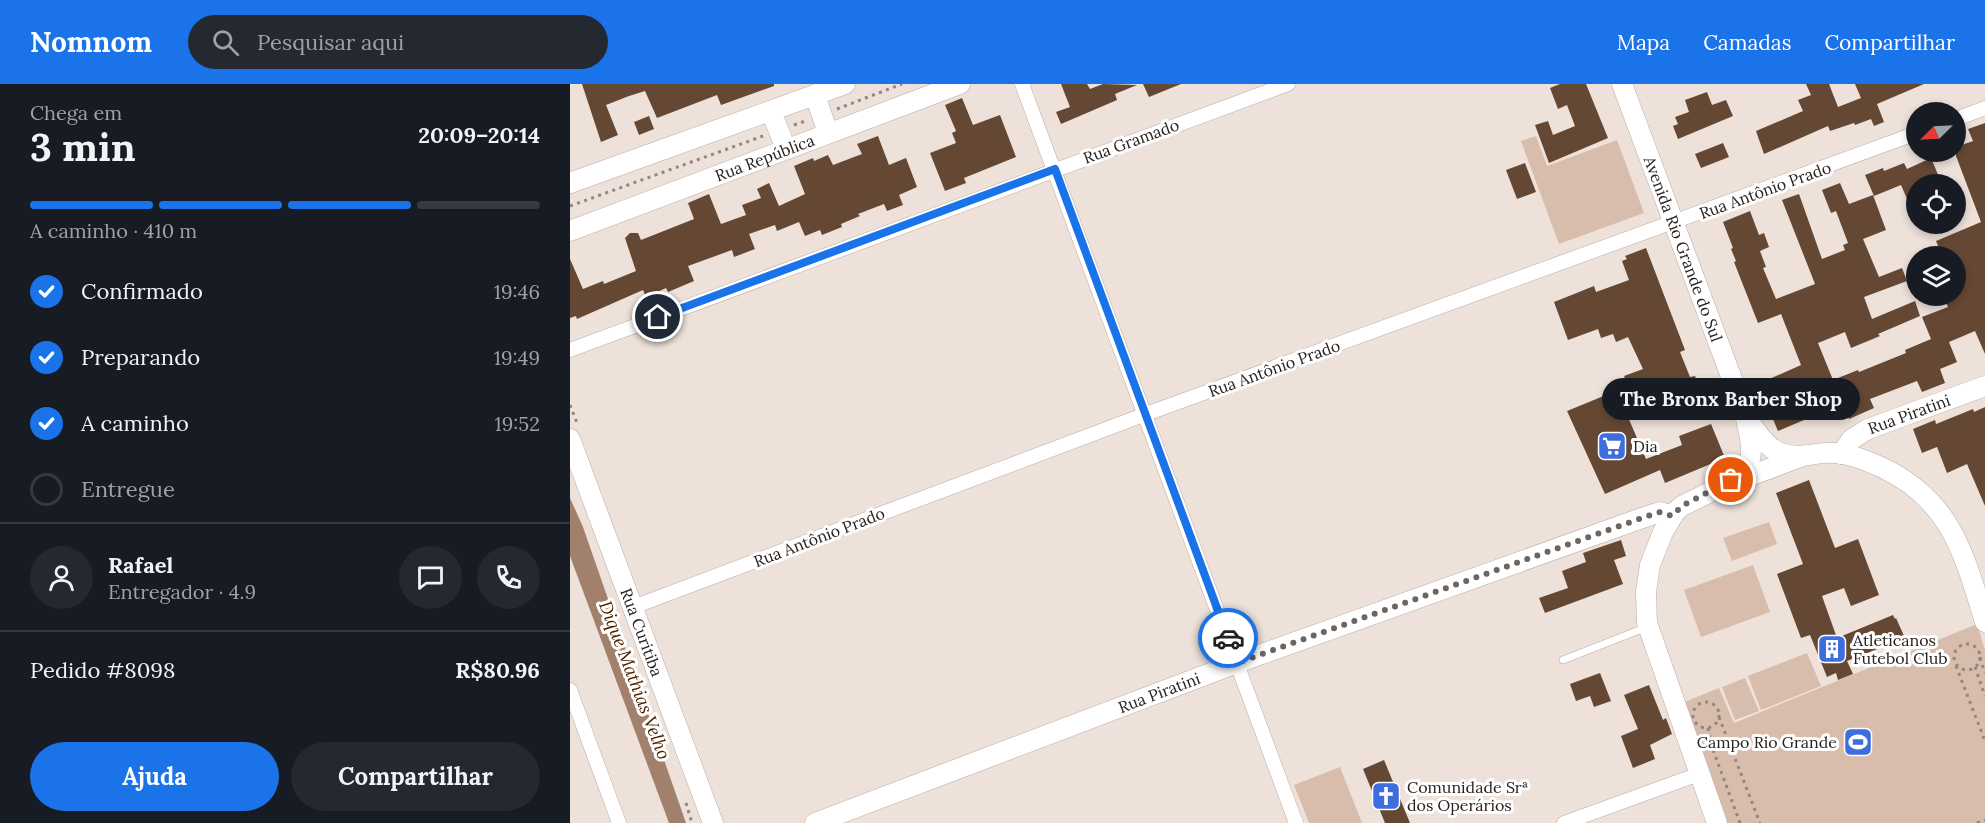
<!DOCTYPE html>
<html lang="pt">
<meta charset="utf-8">
<style>
:root{--surface:#171b24;--page:#242831;--text:#f1f3f6;--muted:#9ea1a6;--line:#363941;--accent:#1a73e8}
body{margin:0;font-family:Lora,serif;background:var(--page);color:var(--text);height:100vh;display:flex;flex-direction:column;font-size:22px;white-space:nowrap}
*{box-sizing:border-box;margin:0}
p{font-size:20px;color:var(--muted)}
.icon{flex:none;width:33px;height:33px;fill:none;stroke:currentColor;stroke-width:2;stroke-linecap:round;stroke-linejoin:round}
.map{position:relative;flex:1;overflow:hidden}
.sheet{display:flex;flex-direction:column;background:var(--surface);width:570px}
.sheet>*{flex:none}
.needle{width:39px;rotate:246deg}
.buttons{position:absolute;left:1336px;top:18px;display:grid;gap:12px}
.buttons a{display:grid;place-items:center;width:60px;height:60px;border-radius:50%;background:var(--surface);box-shadow:0 3px 9px #0003;font-size:30px}
.pin{position:absolute;display:grid;place-items:center;width:51px;height:51px;color:#fff;margin:-26px;border:3px solid #fff;border-radius:50%;box-shadow:0 2px 6px #0007}
.courier{position:absolute;display:grid;place-items:center;width:60px;height:60px;margin:-30px;border:4px solid #1a73e8;border-radius:50%;background:#fff;color:#222;box-shadow:0 2px 8px #0007}
.bubble{position:absolute;height:42px;border-radius:21px;background:var(--surface);box-shadow:0 3px 9px #0003;font-size:20px;font-weight:800;line-height:42px;text-align:center}
.headline em{font-style:normal;font-weight:800}
.headline div{display:flex;flex-direction:column-reverse}
.headline{display:flex;align-items:center;justify-content:space-between;height:102px;padding:0 30px}
h1{font-size:39px;font-weight:800;line-height:45px}
.bar{display:grid;grid-template-columns:repeat(4,1fr);gap:9px 6px;align-content:center;height:72px;padding:0 30px}
.bar i{height:8px;border-radius:4px;background:var(--line)}
.bar .selected{background:var(--accent)}
.bar p{grid-column:span 4}
.line{display:flex;align-items:center;gap:15px;padding:0 30px;border-top:2px solid var(--line)}
.line div{flex:1}
.round{display:grid;place-items:center;flex:none;width:63px;height:63px;border-radius:32px;background:var(--page)}
ol{padding:0 30px;list-style:none}
li{display:flex;align-items:center;gap:18px;height:66px}
li p{margin-inline-start:auto}
li .icon{padding:6px;border-radius:50%;background:var(--accent);color:#fff;stroke-width:4}
li:last-child{color:var(--muted)}
li i{width:33px;height:33px;border:3px solid var(--line);border-radius:50%}
.cta{display:flex;gap:12px;margin-top:auto;padding:12px 30px}
.cta a{flex:1;height:69px;border-radius:36px;background:var(--accent);color:#fff;font-size:24px;font-weight:800;line-height:69px;text-align:center}
.cta a+a{background:var(--page);color:var(--text)}
header{display:flex;align-items:center;gap:36px;box-sizing:border-box;height:84px;padding:0 30px;background:var(--accent);color:#fff}
header strong{font-size:28px}
nav{display:flex;gap:33px;margin-inline-start:auto;font-size:21px}
.search{width:420px;height:54px;background:var(--page);display:flex;align-items:center;gap:15px;box-sizing:border-box;padding:0 21px;border-radius:33px;color:var(--muted);font-size:22px}
main{display:flex;flex:1;min-height:0}
.map>svg:first-child{display:block}
.green{fill:#d9bdac}
.water{fill:#a1816c}
.building{fill:#654834}
.lines{fill:none;stroke-linecap:round;stroke-linejoin:round}
.lane-casing{stroke:#b9aea7;stroke-width:8}
.street-casing{stroke:#b9aea7;stroke-width:15}
.secondary-casing{stroke:#b9aea7;stroke-width:21}
.path{stroke:#8f8782;stroke-width:3;stroke-dasharray:3 4.5;stroke-linecap:butt}
.lane{stroke:#fff;stroke-width:7}
.street{stroke:#fff;stroke-width:14}
.secondary{stroke:#fff;stroke-width:20}
.done{stroke:#6c6560;stroke-width:6;stroke-dasharray:0 10.8}
.route{stroke:#1a73e8;stroke-width:8}
.labels{text-anchor:middle;dominant-baseline:central;stroke-width:6;stroke-linejoin:round;paint-order:stroke}
.street-label{font-size:16px;fill:#26221f;stroke:#fff}
.poi-label{font-size:16px;fill:#26221f;stroke:#fff;text-anchor:start}
.water-label{font-size:18px;font-style:italic;fill:#4d2200;stroke:#fff}
</style>
<header>
<strong>Nomnom</strong>
<div class="search"><svg class="icon" aria-label="search" viewBox="0 0 24 24"><circle cx="10" cy="10" r="6"/><path d="M15 15l6 6"/></svg>Pesquisar aqui</div>
<nav><a>Mapa</a><a>Camadas</a><a>Compartilhar</a></nav>
</header>
<main>
<section class="sheet">
<div class="headline"><div><h1>3 min</h1><p>Chega em</p></div><em>20:09–20:14</em></div>
<div class="bar"><i class="selected"></i><i class="selected"></i><i class="selected"></i><i></i><p>A caminho · 410 m</p></div>
<ol>
<li><svg class="icon" aria-label="check" viewBox="0 0 24 24"><path d="M5 12l5 5 9-10"/></svg>Confirmado<p>19:46</p></li>
<li><svg class="icon" aria-label="check" viewBox="0 0 24 24"><path d="M5 12l5 5 9-10"/></svg>Preparando<p>19:49</p></li>
<li><svg class="icon" aria-label="check" viewBox="0 0 24 24"><path d="M5 12l5 5 9-10"/></svg>A caminho<p>19:52</p></li>
<li><i></i>Entregue</li>
</ol>
<div class="line" style="height:108px"><a class="round"><svg class="icon" aria-label="person" viewBox="0 0 24 24"><circle cx="12" cy="8" r="4"/><path d="M4 21q1-7 8-7t8 7"/></svg></a><div><b>Rafael</b><p>Entregador · 4.9</p></div><a class="round"><svg class="icon" aria-label="chat" viewBox="0 0 24 24"><path d="M4 5h16v11H9l-5 4z"/></svg></a><a class="round"><svg class="icon" aria-label="phone" viewBox="0 0 24 24"><path d="M5 4h4l2 5-3 2q2 4 5 5l2-3 5 2v4C11 20 4 13 5 4z"/></svg></a></div>
<div class="line" style="height:78px"><div>Pedido #8098</div><b>R$80.96</b></div>
<div class="cta"><a>Ajuda</a><a>Compartilhar</a></div>
</section>
<div class="map">
<svg width="1415" height="739" viewBox="0 0 1415 739">
<rect width="100%" height="100%" fill="#ede1da"/>
<!-- green -->
<g class="green">
<path d="M966 52 977 82 1047 56 1074 129 989 160 951 57Z"/>
<path d="M1199 438 1207 460 1162 477 1153 454Z"/>
<path d="M1183 481 1200 528 1131 553 1114 506Z"/>
<path d="M1407 540 1415 566V739H1155L1112 619 1149 604 1164 639Z"/>
<path d="M1237 569 1251 602 1191 626 1178 592Z"/>
<path d="M1175 594 1189 627 1165 636 1152 603Z"/>
<path d="M770 683 792 739H739L724 701Z"/>
</g>
<!-- water -->
<path class="water" d="M0 414 13 443 116 739H99L0 472Z"/>
<!-- building -->
<g class="building">
<path d="M12 0H204V2L151 21 147 11 87 34 75 7 59 12 36 21 48 51 31 58Z"/>
<path d="M491 0H517L520 5 533 0 567 1 545 10 547 16 491 40 486 28 500 23Z"/>
<path d="M573 0H611L579 13Z"/>
<path d="M990 0H1016L1038 54 979 79 965 41 978 37 983 51 1005 42 997 21 988 25 980 4Z"/>
<path d="M1236 0H1259L1268 23 1291 14 1285 0H1354L1307 20 1314 38 1304 42 1301 35 1285 41 1284 39 1260 47 1258 42 1194 70 1186 47 1233 27 1228 16 1241 11Z"/>
<path d="M1137 8 1142 21 1156 16 1163 32 1108 55 1103 42 1108 40 1105 33 1119 28 1115 16Z"/>
<path d="M392 14 403 41 430 31 446 73 394 94 396 99 375 107 360 69 386 59 382 49 386 47 375 21Z"/>
<path d="M79 32 84 45 69 51 64 38Z"/>
<path d="M1415 39V270L1405 247 1379 258 1387 278 1370 285 1375 299 1352 308 1347 297 1300 315 1304 324 1279 335 1272 320 1208 347 1188 300 1231 281 1211 230 1188 239 1164 178 1166 177 1161 165 1163 164 1153 138 1180 127 1189 151 1194 149 1199 163 1190 167 1196 183 1193 184 1206 215 1245 200 1212 116 1229 110 1252 175 1275 166 1273 161 1278 159 1266 127 1261 129 1252 106 1270 99 1279 120 1303 111 1316 146 1293 155 1309 193 1332 184 1337 197 1294 213 1302 235 1345 217 1350 232 1308 250 1310 252 1281 264 1275 248 1248 259 1263 296 1288 286 1289 288 1336 269 1335 266 1361 255 1352 233 1378 223 1373 212H1386V200L1388 199 1386 194V172H1372L1366 157 1411 138 1386 72V63L1403 57 1398 45Z"/>
<path d="M308 52 319 81 336 74 347 103 329 111 333 121 317 127 314 120 288 130 290 132 271 140 272 143 252 151 250 146 235 152 229 138 207 147 205 141 179 150 185 165 164 173 162 166 118 182 124 197 98 208 96 204 76 213 73 206 7 235 6 232 0 234V175L13 205 33 197 34 200 66 187 55 154 60 149H68L71 156 124 135 118 119 139 110 151 140 176 131 172 121 191 114 187 105 199 99 209 122 235 110 224 82 243 74 244 77 258 71 263 81 292 70 287 60Z"/>
<path d="M1153 59 1159 73 1131 84 1125 70Z"/>
<path d="M1361 74 1372 100H1347V138L1331 101 1304 112 1295 91 1313 84 1314 87 1334 79 1337 85Z"/>
<path d="M955 79 966 108 947 115 936 86Z"/>
<path d="M1076 164 1115 266 1110 268 1120 293 1125 292 1130 305 1058 333 1076 375 1112 361 1109 352 1141 340 1155 374 1095 399 1090 386 1035 410 997 327 1058 302 1054 292 1073 285 1058 253 1046 258 1043 250 1031 254 1028 245 998 256 984 218 1024 202 1026 208 1059 196 1052 177 1057 175 1055 172Z"/>
<path d="M1415 323V422L1397 380 1377 389 1367 363 1352 369 1343 345 1365 336 1366 340 1403 325 1404 328Z"/>
<path d="M1239 396 1265 464 1288 455 1309 511 1281 522 1274 504 1252 512 1267 554 1323 531 1325 535 1326 534 1335 554 1277 577 1283 590 1268 596 1266 589 1257 593 1240 551 1231 554 1207 490 1233 480 1206 409Z"/>
<path d="M1051 456 1056 472 1044 476 1053 500 975 529 969 514 998 504 992 487 1016 478 1013 469Z"/>
<path d="M1030 589 1041 617 1024 623 1020 612 1006 617 1000 600Z"/>
<path d="M1079 601 1093 636 1096 634 1102 650 1080 661 1085 675 1063 684 1051 652 1068 645 1054 611Z"/>
<path d="M814 676 840 739H815L793 685Z"/>
</g>
<g class="lines">
<!-- lane casing -->
<g class="lane-casing">
<path id="lane" d="M993 576 1077 543"/>
</g>
<!-- street casing -->
<g class="street-casing">
<g id="street">
<path d="M452 0 726 739"/>
<path d="M1386 35 1415 24"/>
<path d="M0 266 718 0"/>
<path d="M63 523 576 330 1347 49"/>
<path d="M0 606 49 739"/>
<path d="M994 739 1129 690"/>
</g>
</g>
<!-- secondary casing -->
<g class="secondary-casing">
<g id="secondary">
<path id="s1" d="M1052 0 1175 330C1178 347 1188 373 1173 388 1170 391 1164 393 1161 396"/>
<path d="M245 11 258 49"/>
<path d="M201 27 216 65"/>
<path d="M0 99 275 0"/>
<path id="s2" d="M0 147 390 0"/>
<path d="M1179 337C1196 362 1206 375 1238 371 1246 370 1256 368 1265 369 1281 370 1298 377 1313 384 1382 417 1394 471 1415 538"/>
<path id="s3" d="M0 355 143 739"/>
<path id="s4" d="M1271 370 1282 355 1298 345 1415 302"/>
<path id="s5" d="M245 739 667 579 1072 434 1090 428 1102 432"/>
<path d="M1147 739 1077 539 1076 508 1080 481 1093 448 1105 428 1112 422 1148 404 1233 372"/>
</g>
</g>
<!-- path -->
<g class="path">
<path d="M267 25 332 0"/>
<path d="M224 41 238 36"/>
<path d="M0 122 193 52"/>
<path d="M0 321 7 339"/>
<circle cx="1397" cy="573" r="13"/>
<path d="M1410 574 1415 589"/>
<path d="M1386 582 1415 657"/>
<path d="M1405 583 1415 612"/>
<circle cx="1136" cy="631" r="13"/>
<path d="M1149 633 1190 739"/>
<path d="M1138 644 1142 663 1170 739"/>
<path d="M116 719 122 739"/>
<path d="M1407 739 1415 736"/>
</g>
<!-- lane -->
<use href="#lane" class="lane"/>
<!-- street -->
<use href="#street" class="street"/>
<!-- secondary -->
<use href="#secondary" class="secondary"/>
</g>
<g class="lines">
<!-- done -->
<path class="done" d="M658 554 667 579 1072 434 1090 428 1102 432 1112 422 1161 396"/>
<!-- route -->
<path class="route" d="M88 233 485 85 658 554"/>
</g>
<!-- icons -->
<defs>
<g id="supermarket-square" transform="scale(1.5)"><rect x="-9" y="-9" width="18" height="18" rx="4" fill="#3e6ddd" stroke="#fff"/><path d="M-6-5.5h2.5l.6 2H6L4.5 2H-2.5L-4.4-4H-6ZM-1.5 3.2a1.3 1.3 0 1 0 .1 0ZM3 3.2a1.3 1.3 0 1 0 .1 0Z" fill="#fff"/></g>
<g id="building-square" transform="scale(1.5)"><rect x="-9" y="-9" width="18" height="18" rx="4" fill="#3e6ddd" stroke="#fff"/><path d="M-4-6H4V6H1V3H-1V6H-4ZM-2.5-4.3h1.7v1.8h-1.7ZM.8-4.3h1.7v1.8H.8ZM-2.5-1h1.7V.8h-1.7ZM.8-1h1.7V.8H.8Z" fill="#fff"/></g>
<g id="stadium-square" transform="scale(1.5)"><rect x="-9" y="-9" width="18" height="18" rx="4" fill="#3e6ddd" stroke="#fff"/><path d="M0-5a6.5 5 0 1 0 0 10a6.5 5 0 1 0 0-10ZM-3.5-1.8h7v3.6h-7Z" fill="#fff"/></g>
<g id="church-square" transform="scale(1.5)"><rect x="-9" y="-9" width="18" height="18" rx="4" fill="#3e6ddd" stroke="#fff"/><path d="M-1.2-6h2.4v3.5h3.3v2.4h-3.3V6h-2.4V-.1h-3.3v-2.4h3.3Z" fill="#fff"/></g>
</defs>
<g fill-rule="evenodd">
<use href="#supermarket-square" x="1042" y="362"/>
<use href="#building-square" x="1262" y="565"/>
<use href="#stadium-square" x="1288" y="658"/>
<use href="#church-square" x="816" y="712"/>
</g>
<g class="labels">
<!-- street labels -->
<g class="street-label">
<text transform="translate(561 57) rotate(-20)">Rua Gramado</text>
<text stroke="none"><textPath href="#s2" startOffset="208">Rua República</textPath></text>
<text transform="translate(1195 106) rotate(-20)">Rua Antônio Prado</text>
<text stroke="none"><textPath href="#s1" startOffset="176">Avenida Rio Grande do Sul</textPath></text>
<text transform="translate(704 284) rotate(-20)">Rua Antônio Prado</text>
<text stroke="none"><textPath href="#s4" startOffset="81">Rua Piratini</textPath></text>
<text transform="translate(249 453) rotate(-21)">Rua Antônio Prado</text>
<text stroke="none"><textPath href="#s3" startOffset="206">Rua Curitiba</textPath></text>
<text stroke="none"><textPath href="#s5" startOffset="368">Rua Piratini</textPath></text>
</g>
<!-- poi labels -->
<g class="poi-label">
<text x="1063" y="362">Dia</text>
<text x="1283" y="556">Atleticanos<tspan x="1283" dy="18">Futebol Club</tspan></text>
<text x="1267" y="658" text-anchor="end">Campo Rio Grande</text>
<text x="837" y="703">Comunidade Srª<tspan x="837" dy="18">dos Operários</tspan></text>
</g>
<!-- water labels -->
<g class="water-label">
<text transform="translate(65 596) rotate(69)">Dique Mathias Velho</text>
</g>
</g>
</svg>
<div class="buttons">
<a><svg class="needle" viewBox="-14 -14 28 28"><path d="M0-13l5 13h-10z" fill="#e53935"/><path d="M0 13l5-13h-10z" fill="#9ea1a6"/></svg></a>
<a><svg class="icon" aria-label="locate" viewBox="0 0 24 24"><circle cx="12" cy="12" r="6"/><path d="M12 2v4M12 18v4M2 12h4M18 12h4"/></svg></a>
<a><svg class="icon" aria-label="layers" viewBox="0 0 24 24"><path d="M12 4l9 5-9 5-9-5zM3 14l9 5 9-5"/></svg></a>
</div>
<div class="pin" style="left:1161px;top:396px;background:#ea580c"><svg class="icon" aria-label="bag" viewBox="0 0 24 24"><path d="M5 8h14l-1 12H6zM9 8a3 3 0 0 1 6 0"/></svg></div>
<div class="pin" style="left:88px;top:233px;background:#1f2937"><svg class="icon" aria-label="home" viewBox="0 0 24 24"><path d="M3 11l9-7 9 7M6 9v11h12V9"/></svg></div>
<div class="courier" style="left:658px;top:554px"><svg class="icon" aria-label="car" viewBox="0 0 24 24"><path d="M5 17H2v-5l4-1 3-4h7l3 4 3 1v5h-3M9 17h6M6 11h13"/><circle cx="7" cy="17" r="2"/><circle cx="17" cy="17" r="2"/></svg></div>
<div class="bubble" style="left:1032px;top:294px;width:258px">The Bronx Barber Shop</div>
</div>
</main>
